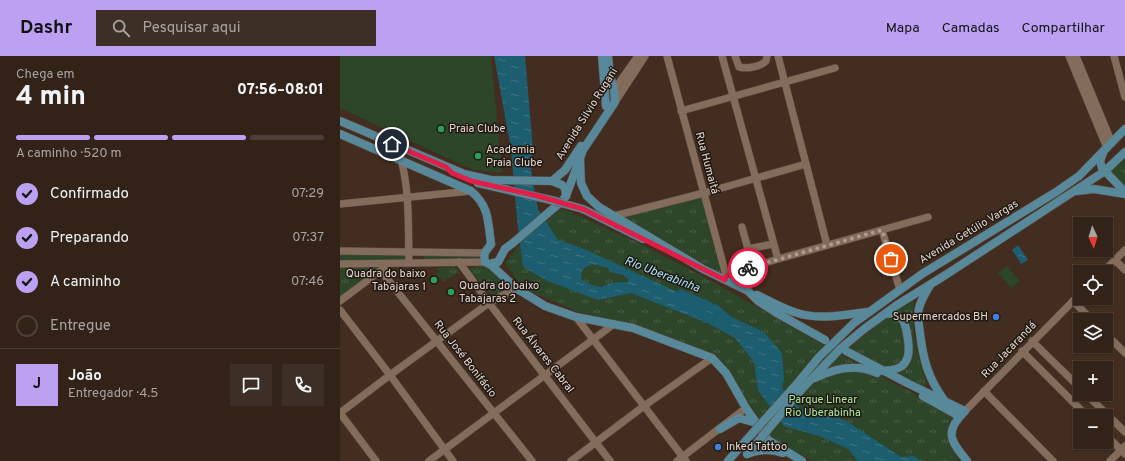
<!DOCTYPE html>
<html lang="pt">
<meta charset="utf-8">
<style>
:root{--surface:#322218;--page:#3d2f25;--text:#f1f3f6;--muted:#a8a4a2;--line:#4d3f37;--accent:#bca0f2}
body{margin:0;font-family:Overpass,sans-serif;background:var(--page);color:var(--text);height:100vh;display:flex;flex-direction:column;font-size:15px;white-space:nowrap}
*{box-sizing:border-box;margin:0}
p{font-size:13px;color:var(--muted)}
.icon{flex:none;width:22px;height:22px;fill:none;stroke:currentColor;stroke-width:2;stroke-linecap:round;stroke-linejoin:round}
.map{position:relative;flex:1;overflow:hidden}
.details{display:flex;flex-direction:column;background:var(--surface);width:340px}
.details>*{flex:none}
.needle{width:26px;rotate:176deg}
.controls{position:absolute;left:733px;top:161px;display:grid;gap:8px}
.controls a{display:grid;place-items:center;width:40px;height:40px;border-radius:0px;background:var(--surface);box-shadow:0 1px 3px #0004,0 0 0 1px var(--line);font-size:20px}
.pin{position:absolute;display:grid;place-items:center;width:34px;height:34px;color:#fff;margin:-17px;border:2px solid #fff;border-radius:50%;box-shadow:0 1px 4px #0007}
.courier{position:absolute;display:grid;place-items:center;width:40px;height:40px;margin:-20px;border:3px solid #e11d48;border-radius:50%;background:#fff;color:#222;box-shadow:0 1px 5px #0007}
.summary em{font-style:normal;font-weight:800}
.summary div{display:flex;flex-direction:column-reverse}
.summary{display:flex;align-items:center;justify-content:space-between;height:68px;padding:0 16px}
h1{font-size:26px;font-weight:800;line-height:30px}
.bar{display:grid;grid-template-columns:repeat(4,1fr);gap:6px 4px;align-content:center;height:48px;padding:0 16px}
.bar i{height:5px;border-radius:3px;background:var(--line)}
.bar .on{background:var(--accent)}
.bar p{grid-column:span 4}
.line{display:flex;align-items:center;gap:10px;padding:0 16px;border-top:1px solid var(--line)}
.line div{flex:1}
.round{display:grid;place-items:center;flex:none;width:42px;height:42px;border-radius:0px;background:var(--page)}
ol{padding:0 16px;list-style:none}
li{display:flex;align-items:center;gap:12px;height:44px}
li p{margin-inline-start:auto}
li .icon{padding:4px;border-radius:50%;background:var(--accent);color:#111;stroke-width:4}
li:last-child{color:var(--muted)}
li i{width:22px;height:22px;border:2px solid var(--line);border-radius:50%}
header{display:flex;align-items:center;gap:24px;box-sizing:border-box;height:56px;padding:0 20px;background:var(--accent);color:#111}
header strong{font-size:19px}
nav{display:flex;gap:22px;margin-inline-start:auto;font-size:14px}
.search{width:280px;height:36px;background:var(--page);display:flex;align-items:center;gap:10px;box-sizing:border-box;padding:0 14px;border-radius:0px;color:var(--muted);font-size:15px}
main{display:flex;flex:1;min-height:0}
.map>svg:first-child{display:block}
.grass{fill:#2d4529}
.park{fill:url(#park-tufts)}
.water{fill:url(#water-ripples);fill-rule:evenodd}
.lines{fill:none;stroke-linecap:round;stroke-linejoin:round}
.river{stroke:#1c5d70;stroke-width:9}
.minor-casing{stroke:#5d4c40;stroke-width:8}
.major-casing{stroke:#5d4c40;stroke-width:9}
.minor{stroke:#846c5d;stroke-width:7}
.major{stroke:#58899a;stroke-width:8}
.major-bridge-casing{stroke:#5d4c40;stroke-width:9;stroke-linecap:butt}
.major-bridge{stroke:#58899a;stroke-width:8}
.done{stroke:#ac9c92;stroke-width:4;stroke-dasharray:0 7.2}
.route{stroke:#e11d48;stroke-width:5}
.leisure-dot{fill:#2e9e5b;stroke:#211812;stroke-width:1.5}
.shop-dot{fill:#3f7fe0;stroke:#211812;stroke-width:1.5}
.labels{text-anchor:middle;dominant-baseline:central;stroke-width:3;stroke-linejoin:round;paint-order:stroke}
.street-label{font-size:11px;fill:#e5d8cf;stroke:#211812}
.poi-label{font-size:11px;fill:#e5d8cf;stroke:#211812;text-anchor:start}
.park-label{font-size:11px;fill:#aaeaa0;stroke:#211812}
.water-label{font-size:12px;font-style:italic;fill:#a5e5fb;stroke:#211812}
</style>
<header>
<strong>Dashr</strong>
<div class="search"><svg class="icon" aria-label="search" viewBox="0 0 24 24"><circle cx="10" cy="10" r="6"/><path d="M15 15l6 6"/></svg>Pesquisar aqui</div>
<nav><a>Mapa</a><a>Camadas</a><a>Compartilhar</a></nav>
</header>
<main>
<section class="details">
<div class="summary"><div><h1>4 min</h1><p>Chega em</p></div><em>07:56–08:01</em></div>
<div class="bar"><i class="on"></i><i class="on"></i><i class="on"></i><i></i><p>A caminho · 520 m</p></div>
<ol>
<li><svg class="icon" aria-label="check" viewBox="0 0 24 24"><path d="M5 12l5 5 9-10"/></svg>Confirmado<p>07:29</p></li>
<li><svg class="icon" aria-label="check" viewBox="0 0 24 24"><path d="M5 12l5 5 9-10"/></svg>Preparando<p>07:37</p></li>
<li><svg class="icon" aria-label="check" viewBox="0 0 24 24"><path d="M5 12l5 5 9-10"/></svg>A caminho<p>07:46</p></li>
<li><i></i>Entregue</li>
</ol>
<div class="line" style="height:72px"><b class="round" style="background:var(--accent);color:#111">J</b><div><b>João</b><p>Entregador · 4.5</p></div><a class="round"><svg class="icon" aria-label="chat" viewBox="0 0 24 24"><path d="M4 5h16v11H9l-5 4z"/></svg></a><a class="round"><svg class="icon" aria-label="phone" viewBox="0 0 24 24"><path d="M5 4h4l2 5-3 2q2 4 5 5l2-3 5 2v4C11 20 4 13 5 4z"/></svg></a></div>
</section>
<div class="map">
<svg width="785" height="405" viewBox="0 0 785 405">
<defs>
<pattern id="park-tufts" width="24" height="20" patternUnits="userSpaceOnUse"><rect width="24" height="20" fill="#2d4529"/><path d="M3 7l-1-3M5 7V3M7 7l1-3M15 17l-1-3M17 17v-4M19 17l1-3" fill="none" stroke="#4b5f47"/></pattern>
<pattern id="water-ripples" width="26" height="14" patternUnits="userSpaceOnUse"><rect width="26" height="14" fill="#1c5d70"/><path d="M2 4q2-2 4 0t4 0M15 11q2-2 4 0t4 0" fill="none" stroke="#3d7483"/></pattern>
</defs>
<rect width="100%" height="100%" fill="#422d20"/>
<!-- grass -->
<g class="grass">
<path d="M0 0H151L162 117 133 114 0 52Z"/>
<path d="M667 210 680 225 671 232 658 217Z"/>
</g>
<!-- park -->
<g class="park">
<path d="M785 100V130L770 115Z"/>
<path d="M362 141 383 219 282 161Z"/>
<path d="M221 152 297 186 368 223 503 300 616 360 607 381 619 405H472L433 383 378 301 294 269 239 256 191 236 178 225 165 207 185 183Z"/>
<path d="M66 196 67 204 0 205V198Z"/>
<path d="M83 198H142L141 202 87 204 84 202Z"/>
<path d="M142 209 156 218 166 233 153 241 128 213Z"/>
<path d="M0 210 40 211 0 241Z"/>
<path d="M114 210 120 216 104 225 95 218 100 216 96 212Z"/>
<path d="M574 244C570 273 577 299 587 327V329L584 331 563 324 509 291 546 262Z"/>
</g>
<!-- water -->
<g class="water">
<path d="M154 0H185L193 93 191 114 198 153 218 184 242 192 424 276 442 297 444 322 442 332 460 353 491 358 511 368 561 401 573 400 582 405H518L508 393 482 381 444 370 418 334 414 306 395 282 370 268 291 237 258 244 208 225 183 211 177 163 171 93ZM252 208 268 212 270 216 283 219 289 224 287 226 271 227 261 231 251 229 241 223C241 214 243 212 252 208Z"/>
<path d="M678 189 688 204 681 208 672 194Z"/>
</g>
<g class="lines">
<!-- river -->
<path class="river" d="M341 238 375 253 386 262"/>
<!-- minor casing -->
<g class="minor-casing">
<g id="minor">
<path d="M327 0 386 219"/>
<path d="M382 0 438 203"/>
<path d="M395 0 399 11C407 13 420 11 426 5L427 0"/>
<path d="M438 0 487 189"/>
<path d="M729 0 767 92"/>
<path d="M736 0 772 87"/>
<path d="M774 0 785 41"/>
<path d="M274 34 298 0"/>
<path d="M275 46 305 0"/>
<path d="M341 55 495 12"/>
<path d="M61 103C70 137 68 173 69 207"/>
<path d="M0 148 131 135"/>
<path d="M274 160 364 137 466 108"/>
<path d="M402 171 408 193 433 188"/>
<path d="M542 174 560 234"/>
<path d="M0 195 145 197"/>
<path d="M775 204 785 214"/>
<path d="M119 206 149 247 270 405"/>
<path d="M0 208 145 206"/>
<path d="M41 215 192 405"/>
<path d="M763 216 785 194"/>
<path d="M386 219 438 203 588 161"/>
<path d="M0 245 44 212"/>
<path d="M733 245 752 264"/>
<path d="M0 254 50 319 113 405"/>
<path d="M236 261 346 405"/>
<path d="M766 278 785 297"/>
<path d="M692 285 740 332"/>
<path d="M682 295 747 360"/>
<path d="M644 335 713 405"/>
<path d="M746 338 785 376"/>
<path d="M625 355 740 238"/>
<path d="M0 357 50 319 149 247 176 232"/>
<path d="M0 357 36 405"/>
<path d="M766 379 785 398"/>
<path d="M89 405 274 268"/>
<path d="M231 405 304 350 372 302"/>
<path d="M337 405 406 352"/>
<path d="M770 405 785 390"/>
</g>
</g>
<!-- major casing -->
<g class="major-casing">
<g id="major">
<path d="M262 0 266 50"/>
<path d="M0 65 124 118 151 124 212 125 222 129 225 132 226 140"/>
<path d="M0 78 131 135C149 150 148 165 151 188"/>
<path d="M763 97 760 105 762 112 785 136"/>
<path d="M240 102 241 127 247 140 259 151 363 213 408 235 418 245 435 256 485 284"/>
<path d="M212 125 225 114 241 90"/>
<path d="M138 127 215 145"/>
<path d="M737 135 754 133 785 138"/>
<path d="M221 147 243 153 303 183"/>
<path d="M151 188C146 196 143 195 145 206L149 208 158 206 165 193"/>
<path d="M165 193 174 186 222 145 226 140 243 94 275 46 274 34 270 19 268 0"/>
<path d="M151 209 176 232 205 250 236 261 293 272 372 302 386 317 406 352 428 384 462 405"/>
<path d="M590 229C586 236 581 244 579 252 577 260 579 269 580 277 583 303 588 322 604 344"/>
<path d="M417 239C430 245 443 253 457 257 479 264 504 259 527 256"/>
<path d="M506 295 569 328 625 355C604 376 610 384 627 405"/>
<path d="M543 315C550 314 557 314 562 310 570 303 569 293 568 284 566 269 564 255 545 258"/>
<path d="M475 322C495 312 516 307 537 317"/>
<path d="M455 330 479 301 514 267 582 218 716 136 739 120 785 73"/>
<path d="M461 334 500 293 524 273 557 249 607 218 765 115 785 96"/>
<path d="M583 340 619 360"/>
<path d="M380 373 399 362 416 367"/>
<path d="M407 398C418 393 432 393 443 397"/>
<path d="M388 405 401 390"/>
</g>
</g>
<!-- minor -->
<use href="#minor" class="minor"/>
<!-- major -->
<use href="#major" class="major"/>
<!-- major-bridge casing -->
<g class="major-bridge-casing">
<g id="major-bridge">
<path d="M215 145 221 147"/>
<path d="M401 390 455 330"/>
<path d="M410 395 461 334"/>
</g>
</g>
<!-- major-bridge -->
<use href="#major-bridge" class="major-bridge"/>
</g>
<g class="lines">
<!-- done -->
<path class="done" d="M408 212 542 174 551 203"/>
<!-- route -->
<path class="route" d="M52 88 106 111 112 117 131 125 198 140 243 153 385 224 386 220 408 212"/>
</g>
<!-- markers -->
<g class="leisure-dot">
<circle cx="101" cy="73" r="4"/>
<circle cx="138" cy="100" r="4"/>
<circle cx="94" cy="224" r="4"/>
<circle cx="111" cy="236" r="4"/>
</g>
<g class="shop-dot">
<circle cx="656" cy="261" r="4"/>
<circle cx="378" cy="391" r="4"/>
</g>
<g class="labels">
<!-- street labels -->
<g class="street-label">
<text transform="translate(247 58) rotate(-58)">Avenida Silvio Rugani</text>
<text transform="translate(367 107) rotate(75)">Rua Humaitá</text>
<text transform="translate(629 176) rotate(-31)">Avenida Getúlio Vargas</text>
<text transform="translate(669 294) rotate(-46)">Rua Jacarandá</text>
<text transform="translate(203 299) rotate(52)">Rua Álvares Cabral</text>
<text transform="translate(125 303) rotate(52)">Rua José Bonifácio</text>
</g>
<!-- poi labels -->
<g class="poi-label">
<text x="109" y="73">Praia Clube</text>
<text x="146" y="94">Academia<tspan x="146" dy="13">Praia Clube</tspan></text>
<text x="86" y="218" text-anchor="end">Quadra do baixo<tspan x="86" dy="13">Tabajaras 1</tspan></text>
<text x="119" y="230">Quadra do baixo<tspan x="119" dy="13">Tabajaras 2</tspan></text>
<text x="648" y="261" text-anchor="end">Supermercados BH</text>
<text x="386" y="391">Inked Tattoo</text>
</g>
<!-- park labels -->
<g class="park-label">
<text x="483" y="344">Parque Linear<tspan x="483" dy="13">Rio Uberabinha</tspan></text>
</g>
<!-- water labels -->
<g class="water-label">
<text transform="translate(322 219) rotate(21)">Rio Uberabinha</text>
</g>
</g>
</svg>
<div class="controls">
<a><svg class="needle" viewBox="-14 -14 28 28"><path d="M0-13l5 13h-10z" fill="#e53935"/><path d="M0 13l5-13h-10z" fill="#a8a4a2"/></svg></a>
<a><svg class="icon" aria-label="locate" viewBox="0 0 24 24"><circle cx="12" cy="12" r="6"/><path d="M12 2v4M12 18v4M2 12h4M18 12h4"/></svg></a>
<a><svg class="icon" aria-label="layers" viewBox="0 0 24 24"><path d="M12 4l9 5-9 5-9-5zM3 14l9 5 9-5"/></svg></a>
<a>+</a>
<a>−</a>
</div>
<div class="pin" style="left:551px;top:203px;background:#ea580c"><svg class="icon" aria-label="bag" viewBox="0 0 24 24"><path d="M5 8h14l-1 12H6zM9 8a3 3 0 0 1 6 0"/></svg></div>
<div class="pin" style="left:52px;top:88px;background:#1f2937"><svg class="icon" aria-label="home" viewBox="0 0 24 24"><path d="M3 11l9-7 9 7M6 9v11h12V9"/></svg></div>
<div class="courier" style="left:408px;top:212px"><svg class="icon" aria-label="bike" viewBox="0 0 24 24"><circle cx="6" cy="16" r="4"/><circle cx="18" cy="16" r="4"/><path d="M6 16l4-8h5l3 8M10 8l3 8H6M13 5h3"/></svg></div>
</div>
</main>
